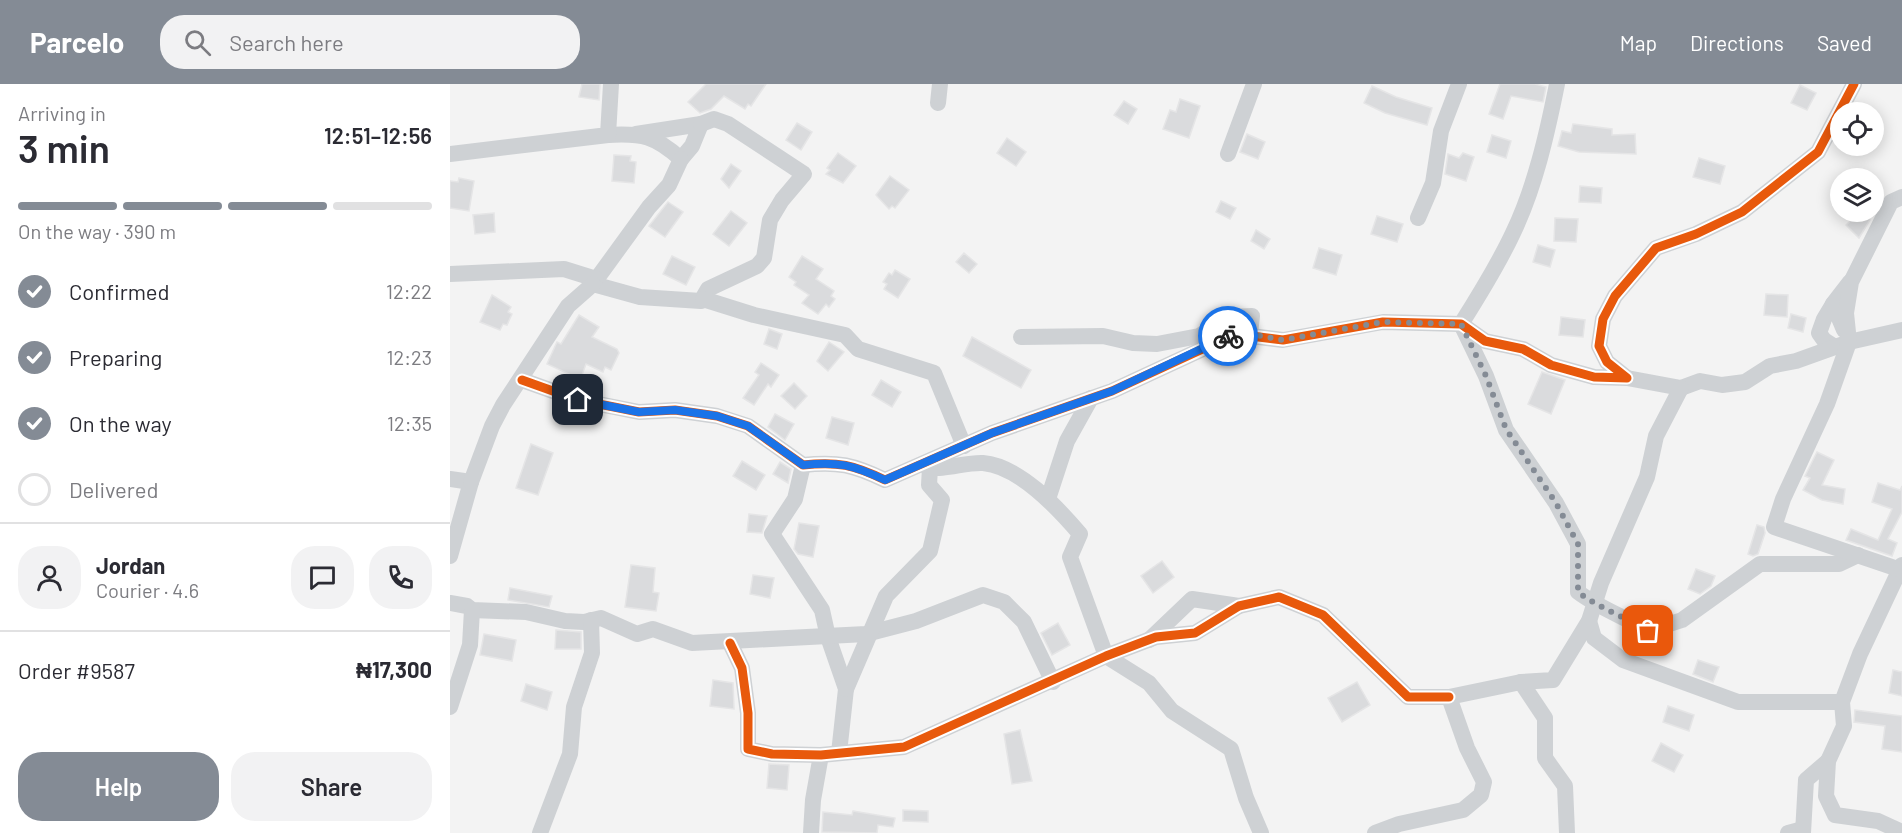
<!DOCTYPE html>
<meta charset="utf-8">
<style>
:root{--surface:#fff;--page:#f2f2f3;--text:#2b2b33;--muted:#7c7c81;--line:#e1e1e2;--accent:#848b95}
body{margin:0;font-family:Barlow,sans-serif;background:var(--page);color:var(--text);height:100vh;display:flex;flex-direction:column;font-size:22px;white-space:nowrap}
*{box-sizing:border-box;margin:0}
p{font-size:20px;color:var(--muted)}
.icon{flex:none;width:33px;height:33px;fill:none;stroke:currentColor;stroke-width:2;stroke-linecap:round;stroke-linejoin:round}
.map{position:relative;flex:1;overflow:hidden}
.details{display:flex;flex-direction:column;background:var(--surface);width:450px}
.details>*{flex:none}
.buttons{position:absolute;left:1380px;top:18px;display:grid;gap:12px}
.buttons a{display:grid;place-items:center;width:54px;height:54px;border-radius:50%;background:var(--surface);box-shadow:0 3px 15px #0003;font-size:30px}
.pin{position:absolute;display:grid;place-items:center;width:51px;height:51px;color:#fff;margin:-26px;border-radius:12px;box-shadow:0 3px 9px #0006}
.courier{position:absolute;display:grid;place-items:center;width:60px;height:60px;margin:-30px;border:4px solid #1a73e8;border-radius:50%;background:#fff;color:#222;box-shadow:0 2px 8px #0007}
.head em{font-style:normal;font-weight:600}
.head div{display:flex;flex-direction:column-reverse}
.head{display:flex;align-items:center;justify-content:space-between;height:102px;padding:0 18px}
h1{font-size:39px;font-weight:600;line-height:45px}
.bar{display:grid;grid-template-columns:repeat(4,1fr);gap:9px 6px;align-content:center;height:72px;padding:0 18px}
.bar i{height:8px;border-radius:4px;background:var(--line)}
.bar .selected{background:var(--accent)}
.bar p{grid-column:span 4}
.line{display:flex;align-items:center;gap:15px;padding:0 18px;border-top:2px solid var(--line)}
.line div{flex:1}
.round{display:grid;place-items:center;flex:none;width:63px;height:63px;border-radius:24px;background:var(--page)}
ol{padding:0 18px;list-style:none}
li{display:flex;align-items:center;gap:18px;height:66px}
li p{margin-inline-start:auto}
li .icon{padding:6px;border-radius:50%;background:var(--accent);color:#fff;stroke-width:4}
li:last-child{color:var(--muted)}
li i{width:33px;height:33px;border:3px solid var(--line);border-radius:50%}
.primary-button{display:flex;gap:12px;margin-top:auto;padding:12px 18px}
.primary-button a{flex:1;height:69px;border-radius:24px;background:var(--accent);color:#fff;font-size:24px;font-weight:600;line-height:69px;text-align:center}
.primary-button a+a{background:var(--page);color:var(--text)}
header{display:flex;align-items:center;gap:36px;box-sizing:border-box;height:84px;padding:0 30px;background:var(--accent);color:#fff}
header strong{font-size:28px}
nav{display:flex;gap:33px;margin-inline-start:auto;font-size:21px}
.search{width:420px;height:54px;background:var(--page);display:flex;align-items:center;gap:15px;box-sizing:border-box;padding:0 21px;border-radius:24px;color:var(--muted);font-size:22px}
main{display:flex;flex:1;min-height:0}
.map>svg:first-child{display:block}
.building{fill:#dadbdd;stroke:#e5e5e6;stroke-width:1.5}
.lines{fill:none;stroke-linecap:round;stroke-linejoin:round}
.minor{stroke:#ced1d4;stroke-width:16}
.cycleway-casing{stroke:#fff;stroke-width:13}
.cycleway{stroke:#e8590c;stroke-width:9}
.done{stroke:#848b95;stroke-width:6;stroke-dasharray:0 10.8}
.route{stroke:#1a73e8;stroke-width:8}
</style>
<header>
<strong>Parcelo</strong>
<div class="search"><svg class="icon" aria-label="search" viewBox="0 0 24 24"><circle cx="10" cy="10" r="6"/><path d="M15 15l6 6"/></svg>Search here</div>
<nav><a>Map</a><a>Directions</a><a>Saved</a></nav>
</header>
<main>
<section class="details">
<div class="head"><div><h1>3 min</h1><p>Arriving in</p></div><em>12:51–12:56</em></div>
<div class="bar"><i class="selected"></i><i class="selected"></i><i class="selected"></i><i></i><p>On the way · 390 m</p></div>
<ol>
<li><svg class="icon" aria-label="check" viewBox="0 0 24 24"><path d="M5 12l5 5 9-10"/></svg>Confirmed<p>12:22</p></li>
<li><svg class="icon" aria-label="check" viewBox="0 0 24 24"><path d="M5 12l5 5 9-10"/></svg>Preparing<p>12:23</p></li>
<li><svg class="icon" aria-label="check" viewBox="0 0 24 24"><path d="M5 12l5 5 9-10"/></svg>On the way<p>12:35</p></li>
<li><i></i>Delivered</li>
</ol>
<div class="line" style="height:108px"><a class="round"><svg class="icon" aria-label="person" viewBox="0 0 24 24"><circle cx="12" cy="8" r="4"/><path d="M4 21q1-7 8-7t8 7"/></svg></a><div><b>Jordan</b><p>Courier · 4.6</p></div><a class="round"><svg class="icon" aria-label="chat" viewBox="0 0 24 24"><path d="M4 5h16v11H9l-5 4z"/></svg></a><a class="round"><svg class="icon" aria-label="phone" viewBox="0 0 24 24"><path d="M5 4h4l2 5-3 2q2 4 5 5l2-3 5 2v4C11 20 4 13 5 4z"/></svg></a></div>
<div class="line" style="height:78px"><div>Order #9587</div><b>₦17,300</b></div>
<div class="primary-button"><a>Help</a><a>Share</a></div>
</section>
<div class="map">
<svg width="1452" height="749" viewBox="0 0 1452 749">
<rect width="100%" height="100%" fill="#f3f3f3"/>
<!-- building -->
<g class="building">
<path d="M132 0H150L149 16 129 13Z"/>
<path d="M256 0H316L301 22 298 20 295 25 274 12 261 25 250 29 238 18Z"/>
<path d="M1050 0H1085L1096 3 1093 18 1061 12 1053 35 1039 30Z"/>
<path d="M1350 1 1366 9 1357 26 1341 19Z"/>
<path d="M922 2 946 13 982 24 977 41 935 29 914 19Z"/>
<path d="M730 15 750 22 739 54 713 45 720 26 726 28Z"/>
<path d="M674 17 687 25 678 40 664 31Z"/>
<path d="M347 39 362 48 351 66 336 56Z"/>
<path d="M1123 40 1162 45V51L1185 50 1186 70 1129 68 1108 62 1112 47 1121 49Z"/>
<path d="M797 50 815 58 808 75 790 68Z"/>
<path d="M1042 51 1061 57 1056 74 1037 68Z"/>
<path d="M557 54 576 68 566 82 547 69Z"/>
<path d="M388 69 406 82 393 99 376 90 380 86 377 84Z"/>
<path d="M1013 69 1024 73 1016 97 995 90 998 70 1009 74Z"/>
<path d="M164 71 181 72 180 77 186 78 184 99 162 97Z"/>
<path d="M1249 74 1275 82 1270 100 1243 93Z"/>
<path d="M281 80 291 87 279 104 271 95Z"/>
<path d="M440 92 459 106 445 124 442 122 439 125 426 111Z"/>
<path d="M9 94 24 97 19 127 0 124V97L8 98Z"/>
<path d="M1130 102 1152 104 1151 119 1129 118Z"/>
<path d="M771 117 786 124 780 135 766 128Z"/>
<path d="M218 118 233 128 215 153 199 142Z"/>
<path d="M281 127 297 139 279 162 263 150Z"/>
<path d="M1410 128 1420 136 1409 154 1396 141Z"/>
<path d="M44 129 45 148 25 150 23 131Z"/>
<path d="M927 132 953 140 947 158 921 150Z"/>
<path d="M1105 134 1128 135 1126 158 1104 157Z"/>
<path d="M806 146 820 155 814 165 801 157Z"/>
<path d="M1088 161 1105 166 1100 183 1083 178Z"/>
<path d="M869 164 892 171 886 191 863 184Z"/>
<path d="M514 169 527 180 519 189 506 178Z"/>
<path d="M222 172 245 183 236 201 213 190Z"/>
<path d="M352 172 373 185 366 195 384 207 381 212 385 215 379 223 376 220 368 230 352 219 359 211 344 201 346 198 339 193Z"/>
<path d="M445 186 460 195 448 214 434 205 437 200 433 198 439 189 442 191Z"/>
<path d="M1316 210 1338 211 1337 233 1314 231Z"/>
<path d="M42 211 61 223 58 228 62 230 57 241 53 240 50 246 30 238Z"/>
<path d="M1341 230 1356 234 1353 248 1338 244Z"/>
<path d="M129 231 149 243 142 253 167 265 169 269 161 286 155 283 153 288 136 280 132 291 125 293 97 280 107 258 111 260Z"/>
<path d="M1111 233 1135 236 1133 253 1109 251Z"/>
<path d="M319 245 332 250 327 265 314 260Z"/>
<path d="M522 253 581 286 571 304 513 272Z"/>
<path d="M379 258 394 268 378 287 367 277Z"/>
<path d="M311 279 329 291 321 303 318 300 304 321 293 314 309 291 305 288Z"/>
<path d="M1092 288 1115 296 1101 330 1078 320Z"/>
<path d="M431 296 451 308 442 323 422 311Z"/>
<path d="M344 299 357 312 345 325 331 312Z"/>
<path d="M325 330 344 340 335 356 318 343Z"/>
<path d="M382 333 404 339 398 361 376 354Z"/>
<path d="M81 360 103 369 88 411 66 404Z"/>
<path d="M1367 368 1384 376 1372 401 1395 405 1393 420 1372 416 1353 406 1360 394 1355 392Z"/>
<path d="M292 377 315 391 306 406 283 392Z"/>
<path d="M330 378 341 385 338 399 323 390Z"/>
<path d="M1428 399 1450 406 1452 402V428L1438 455 1447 459 1442 472 1396 456 1401 445 1428 456 1442 425 1422 418Z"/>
<path d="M299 430 317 432 312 449 297 448Z"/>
<path d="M349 439 369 442 363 473 348 470 344 465Z"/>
<path d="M1307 441 1314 443 1315 449 1308 470 1303 472 1298 470Z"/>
<path d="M712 477 724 493 703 509 691 492Z"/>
<path d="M181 481 205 484 203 508 209 509 206 527 175 523Z"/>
<path d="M1246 485 1265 492 1261 502 1250 510 1238 505Z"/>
<path d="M303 491 324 494 320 514 300 510Z"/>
<path d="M60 504 102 512 99 523 58 516Z"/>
<path d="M608 539 620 561 602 571 591 549Z"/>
<path d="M106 546 131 548V565H105Z"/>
<path d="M34 550 66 556 62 577 30 571Z"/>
<path d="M1248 576 1269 583 1263 598 1243 590Z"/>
<path d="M1443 586 1452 588V612L1439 609Z"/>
<path d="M263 596 283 599 284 625 260 622Z"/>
<path d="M907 598 920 621 892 638 878 614Z"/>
<path d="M76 600 102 608 97 626 71 617Z"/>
<path d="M1218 622 1244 631 1239 647 1213 638Z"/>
<path d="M1405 626 1452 632V668L1432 665 1435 642 1404 638Z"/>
<path d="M570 646 582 697 562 700 554 650Z"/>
<path d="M1211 659 1233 671 1224 688 1202 677Z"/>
<path d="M319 680 339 681 337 706 317 704Z"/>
<path d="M453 726 478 727V738L453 737Z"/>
<path d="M403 727 445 734 443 743 428 741 427 749 372 748 373 728 402 731Z"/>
</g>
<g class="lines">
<!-- minor -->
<g class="minor">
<path d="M1107 0C1097 50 1085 103 1063 149 1048 181 1030 210 1011 240L1036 292 1056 346 1106 419 1128 460V508C1149 524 1175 533 1198 547L1232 536 1310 480H1389L1408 471"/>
<path d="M488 19 490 0"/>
<path d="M158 51C193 49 205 52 231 75L242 62 251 40 186 50"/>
<path d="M0 70 158 51 161 0"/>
<path d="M778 70 804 0"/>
<path d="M231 75 219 101 199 123 143 200 190 213 251 217 258 205 307 182 314 174 320 136 332 116 354 90 278 40 264 35 251 40"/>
<path d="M968 134 983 99 991 47 1009 0"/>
<path d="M0 190 114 185 146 195"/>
<path d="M253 215 304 231 395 251 408 265 484 289 514 362"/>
<path d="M1383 220 1374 235 1369 249 1374 256 1385 263"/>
<path d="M1394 246 1383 220 1400 198"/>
<path d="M571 253 653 252 683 259 707 260 749 252 780 233 802 232 800 250"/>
<path d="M1177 294 1231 304 1250 297 1272 301 1295 298 1320 282 1346 277 1399 258 1452 246"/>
<path d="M72 296 128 316 164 323 189 328 225 326 267 332 298 342 353 381C388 377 404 381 435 396L542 349 662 307 785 250 833 256 933 238 1011 240 1035 257 1073 265 1101 281 1144 293 1177 294 1157 278 1149 262 1153 235 1165 212 1206 164 1246 150 1292 128 1368 68 1404 0"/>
<path d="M353 381 345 415 322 450 372 526 378 553 396 605 389 669"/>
<path d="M477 383C494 387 515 378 533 379 569 382 607 423 630 450L620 473 656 572 699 599 722 627 781 665 796 714 811 749"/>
<path d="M0 395 21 398 0 472"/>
<path d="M21 398 42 342 53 321 118 222 143 200"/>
<path d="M598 415 617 357 641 314"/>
<path d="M1452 481 1410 570 1392 618 1394 642 1378 677 1376 712 1385 731 1428 737 1452 748"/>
<path d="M1451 486 1324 443 1333 415 1377 320 1399 258 1396 229 1401 198 1441 118 1452 113"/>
<path d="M0 519 17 522 22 526 76 528 115 537 134 538 151 534 187 550 203 545 242 559 416 550 466 537 533 511 554 518 574 538 603 598"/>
<path d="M1139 537 1144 554 1173 576 1288 618H1392"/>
<path d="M699 556 742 515 789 522"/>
<path d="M280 559 292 584 298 629V665L322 670 371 671 454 663 656 572 706 553 745 549 789 522 829 513 873 531 958 613H999"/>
<path d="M1071 598 1095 634V674L1115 702 1117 749"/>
<path d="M396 605 436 512 480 467 492 416 479 401 480 384"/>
<path d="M0 623 20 561 22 526"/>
<path d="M90 749 120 670 124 623 142 569 141 536"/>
<path d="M361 749 363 716 371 671"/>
<path d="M925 749 949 740 1013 726 1031 711 1034 698 1017 664 999 613 1071 598 1103 596 1139 537 1151 499 1197 393 1206 352 1231 304"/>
<path d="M1338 749 1353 745"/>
<path d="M1353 749 1356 696 1378 677"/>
</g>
<!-- cycleway casing -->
<g class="cycleway-casing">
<g id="cycleway">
<path d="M72 296 128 316 164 323 189 328 225 326 267 332 298 342 353 381C388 377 404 381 435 396L542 349 662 307 785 250 833 256 933 238 1011 240 1035 257 1073 265 1101 281 1144 293 1177 294 1157 278 1149 262 1153 235 1165 212 1206 164 1246 150 1292 128 1368 68 1404 0"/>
<path d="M280 559 292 584 298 629V665L322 670 371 671 454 663 656 572 706 553 745 549 789 522 829 513 873 531 958 613H999"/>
</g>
</g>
<!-- cycleway -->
<use href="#cycleway" class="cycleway"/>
</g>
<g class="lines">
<!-- done -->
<path class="done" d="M778 252 795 249 833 256 933 238 1011 240 1036 292 1056 345 1106 419 1128 460V508C1149 524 1175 533 1198 547"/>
<!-- route -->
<path class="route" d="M128 316 189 328 225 326 267 332 298 342 353 381C388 377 403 381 435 396L542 349 662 307 778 252"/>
</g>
</svg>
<div class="buttons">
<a><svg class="icon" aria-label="locate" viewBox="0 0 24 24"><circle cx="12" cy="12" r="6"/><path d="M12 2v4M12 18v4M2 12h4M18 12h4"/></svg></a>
<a><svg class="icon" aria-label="layers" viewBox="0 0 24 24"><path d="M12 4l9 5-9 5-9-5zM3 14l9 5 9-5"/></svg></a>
</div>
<div class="pin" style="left:1198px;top:547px;background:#ea580c"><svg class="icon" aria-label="bag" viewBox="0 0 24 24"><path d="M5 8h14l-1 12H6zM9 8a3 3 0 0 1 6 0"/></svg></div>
<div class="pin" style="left:128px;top:316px;background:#1f2937"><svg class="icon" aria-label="home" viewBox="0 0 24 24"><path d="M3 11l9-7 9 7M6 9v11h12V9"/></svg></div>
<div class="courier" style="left:778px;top:252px"><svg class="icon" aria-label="bike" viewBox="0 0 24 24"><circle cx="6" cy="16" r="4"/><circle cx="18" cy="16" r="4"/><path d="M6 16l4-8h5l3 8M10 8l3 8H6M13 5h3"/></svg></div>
</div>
</main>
